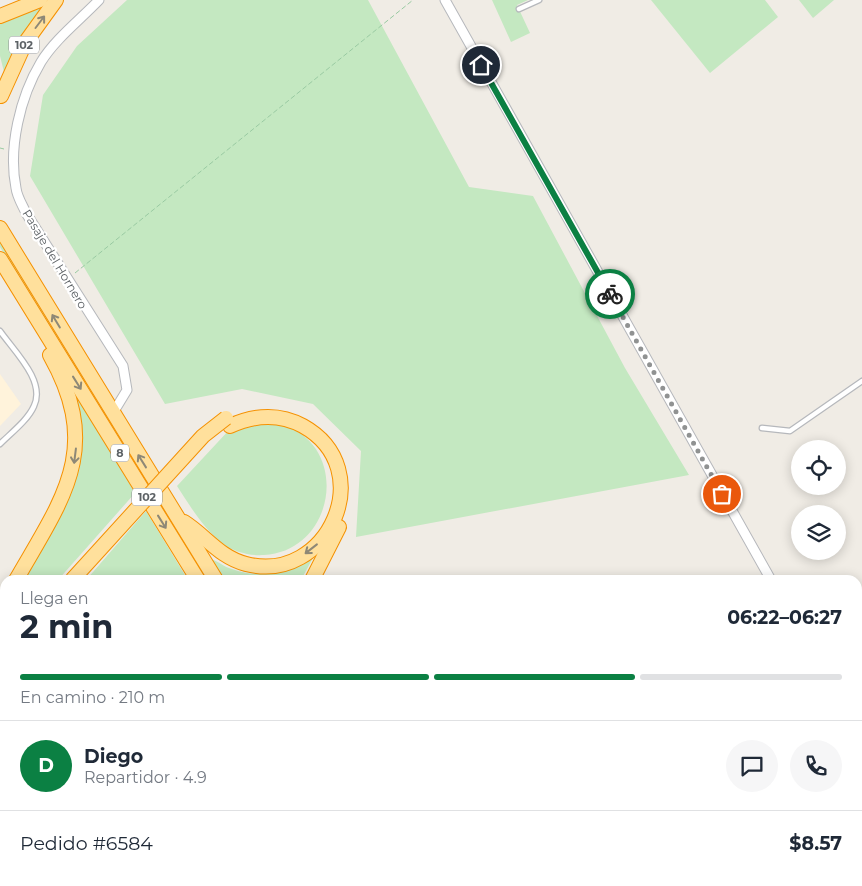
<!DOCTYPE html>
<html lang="es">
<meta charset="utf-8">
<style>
:root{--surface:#fff;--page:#f6f6f7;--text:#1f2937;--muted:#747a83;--line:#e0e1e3;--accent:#0b8043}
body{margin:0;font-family:Montserrat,sans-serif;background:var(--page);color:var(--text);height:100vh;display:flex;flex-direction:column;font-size:19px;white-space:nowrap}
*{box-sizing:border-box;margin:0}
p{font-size:16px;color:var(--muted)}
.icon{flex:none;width:28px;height:28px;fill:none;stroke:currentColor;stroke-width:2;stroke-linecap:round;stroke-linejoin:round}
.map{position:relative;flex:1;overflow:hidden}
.panel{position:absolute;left:0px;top:575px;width:862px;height:311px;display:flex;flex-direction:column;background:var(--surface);border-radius:15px 15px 0 0;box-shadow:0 2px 12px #0003}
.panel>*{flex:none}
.tools{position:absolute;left:791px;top:440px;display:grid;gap:10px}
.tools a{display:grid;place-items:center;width:55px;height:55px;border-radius:50%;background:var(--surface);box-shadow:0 2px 12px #0003;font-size:25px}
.pin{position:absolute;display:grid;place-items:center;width:42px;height:42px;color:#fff;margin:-21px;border:2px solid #fff;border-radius:50%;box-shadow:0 1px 5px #0007}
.courier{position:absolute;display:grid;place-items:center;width:50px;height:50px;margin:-25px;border:4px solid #0b8043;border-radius:50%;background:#fff;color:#222;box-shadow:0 1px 6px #0007}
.headline em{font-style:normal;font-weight:700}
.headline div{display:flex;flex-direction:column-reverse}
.headline{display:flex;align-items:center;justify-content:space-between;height:85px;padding:0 20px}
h1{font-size:32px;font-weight:700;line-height:38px}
.bar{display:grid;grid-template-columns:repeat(4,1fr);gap:8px 5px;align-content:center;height:60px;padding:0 20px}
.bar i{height:6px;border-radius:4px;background:var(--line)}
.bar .active{background:var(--accent)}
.bar p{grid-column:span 4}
.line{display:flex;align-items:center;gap:12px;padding:0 20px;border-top:1px solid var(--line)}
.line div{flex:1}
.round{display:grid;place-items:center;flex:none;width:52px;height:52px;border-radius:26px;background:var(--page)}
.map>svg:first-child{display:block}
.commercial{fill:#fff3db}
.green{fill:#c4e8c1}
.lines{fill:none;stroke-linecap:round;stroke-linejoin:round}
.service-casing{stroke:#b6b8bc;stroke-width:7}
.minor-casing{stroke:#b6b8bc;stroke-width:11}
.trunk-casing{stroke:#f59100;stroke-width:16}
.path{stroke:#99caa2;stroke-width:1;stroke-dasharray:5 2.5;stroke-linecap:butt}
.service{stroke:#fff;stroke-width:4.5}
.minor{stroke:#fff;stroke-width:9}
.trunk{stroke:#ffe09c;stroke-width:14}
.trunk-bridge-casing{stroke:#f59100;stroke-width:16;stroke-linecap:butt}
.trunk-bridge{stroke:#ffe09c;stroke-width:14}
.oneway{stroke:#8e8876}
.done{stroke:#909292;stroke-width:5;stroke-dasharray:0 9}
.route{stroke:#0b8043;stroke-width:6}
.labels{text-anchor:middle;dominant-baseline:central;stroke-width:4.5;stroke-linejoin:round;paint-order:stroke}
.shield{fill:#fff;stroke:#8e9194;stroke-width:1}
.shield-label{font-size:11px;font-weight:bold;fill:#5d6266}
.street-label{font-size:12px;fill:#5d6266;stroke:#fff}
</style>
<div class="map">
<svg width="862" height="886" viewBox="0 0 862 886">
<rect width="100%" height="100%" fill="#f0ece5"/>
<!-- commercial -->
<path class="commercial" d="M0 374 21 404 0 426Z"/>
<!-- green -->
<g class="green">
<path d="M127 0H368L469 187 533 196 625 368 689 475 356 537 361 451 313 404 242 389 165 404 30 176 43 95 77 46Z"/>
<path d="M492 0H528L517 5 530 33 511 42Z"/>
<path d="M651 0H765L778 17 710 73Z"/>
<path d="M799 0H834L813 18Z"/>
<path d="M47 2 5 76 0 56V19Z"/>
<path d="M0 236 211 580H204L0 247Z"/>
<path d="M72 382 135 493 58 580H20L73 477 69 385Z"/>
<path d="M258 423C266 424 276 423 284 425 351 448 335 551 264 555 250 556 233 552 222 543 203 528 190 506 177 486L230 429Z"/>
<path d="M146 511 188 580H86L93 572Z"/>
<path d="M314 556 301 580H223L211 559C218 561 224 567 232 569 261 580 288 571 314 556Z"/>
<path d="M5 606V643L0 649V615Z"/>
<path d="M5 680V708L0 714V687Z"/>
</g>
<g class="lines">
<!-- service casing -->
<g class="service-casing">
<g id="service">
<path d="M519 9 539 0"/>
<path d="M0 331C14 351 46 381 34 406 28 420 11 433 0 444"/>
<path d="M762 428 790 431 862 381"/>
<path d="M452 881 455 886"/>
<path d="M609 886 617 881"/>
</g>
</g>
<!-- minor casing -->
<g class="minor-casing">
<g id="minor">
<path d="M99 0C81 19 55 39 41 62 20 97 8 148 16 188 17 197 23 206 26 213L123 366 127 390 113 413"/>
<path d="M445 0 771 580"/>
<path d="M858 735 862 743"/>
</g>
</g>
<!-- trunk casing -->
<g class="trunk-casing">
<g id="trunk">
<path d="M0 16 40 0"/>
<path d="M1 96 25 43 56 0"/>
<path d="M0 228 216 580"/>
<path d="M0 259 198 580"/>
<path d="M184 522C206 536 219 557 246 564 328 585 380 469 303 426 279 413 254 415 230 426"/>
<path d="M16 580C63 498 103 449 50 355"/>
<path d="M312 580 339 527"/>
<path d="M0 608 5 599"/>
<path d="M0 661 5 655"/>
<path d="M0 675 5 668"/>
<path d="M0 719 5 713"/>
<path d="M382 881 385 886"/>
<path d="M400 881 403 886"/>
</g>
</g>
<!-- path -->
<g class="path">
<path d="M0 148 4 149"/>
<path d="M75 273 413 0"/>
</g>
<!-- service -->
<use href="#service" class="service"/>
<!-- minor -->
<use href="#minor" class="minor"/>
<!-- trunk -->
<use href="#trunk" class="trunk"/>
<!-- trunk-bridge casing -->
<g class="trunk-bridge-casing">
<path id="trunk-bridge" d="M72 580 203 436 226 418"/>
</g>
<!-- trunk-bridge -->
<use href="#trunk-bridge" class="trunk-bridge"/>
</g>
<!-- one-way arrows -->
<defs><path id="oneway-shaft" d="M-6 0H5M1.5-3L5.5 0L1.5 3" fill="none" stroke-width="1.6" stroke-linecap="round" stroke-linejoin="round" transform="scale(1.25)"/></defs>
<g class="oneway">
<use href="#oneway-shaft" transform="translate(40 22) rotate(-53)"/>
<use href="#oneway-shaft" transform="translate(56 321) rotate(-121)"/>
<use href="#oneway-shaft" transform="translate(77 383) rotate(58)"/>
<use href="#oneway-shaft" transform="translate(75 456) rotate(97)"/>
<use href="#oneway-shaft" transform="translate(142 461) rotate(-122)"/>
<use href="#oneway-shaft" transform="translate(162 522) rotate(58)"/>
<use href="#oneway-shaft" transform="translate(311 549) rotate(142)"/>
</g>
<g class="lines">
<!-- done -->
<path class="done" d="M610 294 722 494"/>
<!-- route -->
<path class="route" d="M481 65 610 294"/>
</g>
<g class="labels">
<!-- shield labels -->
<g class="shield">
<rect x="9" y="36.5" width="30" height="17" rx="4"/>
<rect x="111" y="444.5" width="18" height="17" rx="4"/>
<rect x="132" y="488.5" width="30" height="17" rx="4"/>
</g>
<g class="shield-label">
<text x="24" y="45">102</text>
<text x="120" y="453">8</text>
<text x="147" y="497">102</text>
</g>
<!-- street labels -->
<g class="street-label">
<text transform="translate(55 259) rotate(59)">Pasaje del Hornero</text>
</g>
</g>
</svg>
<div class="tools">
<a><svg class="icon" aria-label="locate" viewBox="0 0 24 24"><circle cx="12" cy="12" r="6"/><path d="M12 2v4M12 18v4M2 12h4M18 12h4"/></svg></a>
<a><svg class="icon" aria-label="layers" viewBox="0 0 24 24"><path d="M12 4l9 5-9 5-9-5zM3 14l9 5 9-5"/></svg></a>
</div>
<div class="pin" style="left:722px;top:494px;background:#ea580c"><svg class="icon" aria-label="bag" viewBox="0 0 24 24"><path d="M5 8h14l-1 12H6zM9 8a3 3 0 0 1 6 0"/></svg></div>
<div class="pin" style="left:481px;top:65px;background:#1f2937"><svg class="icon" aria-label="home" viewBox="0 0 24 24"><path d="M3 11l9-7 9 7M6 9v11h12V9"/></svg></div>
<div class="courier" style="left:610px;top:294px"><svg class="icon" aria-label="bike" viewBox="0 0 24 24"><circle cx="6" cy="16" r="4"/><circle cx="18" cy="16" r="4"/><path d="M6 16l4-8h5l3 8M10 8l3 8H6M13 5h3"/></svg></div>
<section class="panel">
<div class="headline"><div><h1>2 min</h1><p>Llega en</p></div><em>06:22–06:27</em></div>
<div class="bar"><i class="active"></i><i class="active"></i><i class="active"></i><i></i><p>En camino · 210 m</p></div>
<div class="line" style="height:90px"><b class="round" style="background:var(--accent);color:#fff">D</b><div><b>Diego</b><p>Repartidor · 4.9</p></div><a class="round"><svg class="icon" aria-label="chat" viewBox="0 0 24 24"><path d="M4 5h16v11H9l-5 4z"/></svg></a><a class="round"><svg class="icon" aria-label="phone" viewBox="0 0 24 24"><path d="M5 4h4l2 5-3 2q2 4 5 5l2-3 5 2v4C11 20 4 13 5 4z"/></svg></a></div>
<div class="line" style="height:65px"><div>Pedido #6584</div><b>$8.57</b></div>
</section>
</div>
